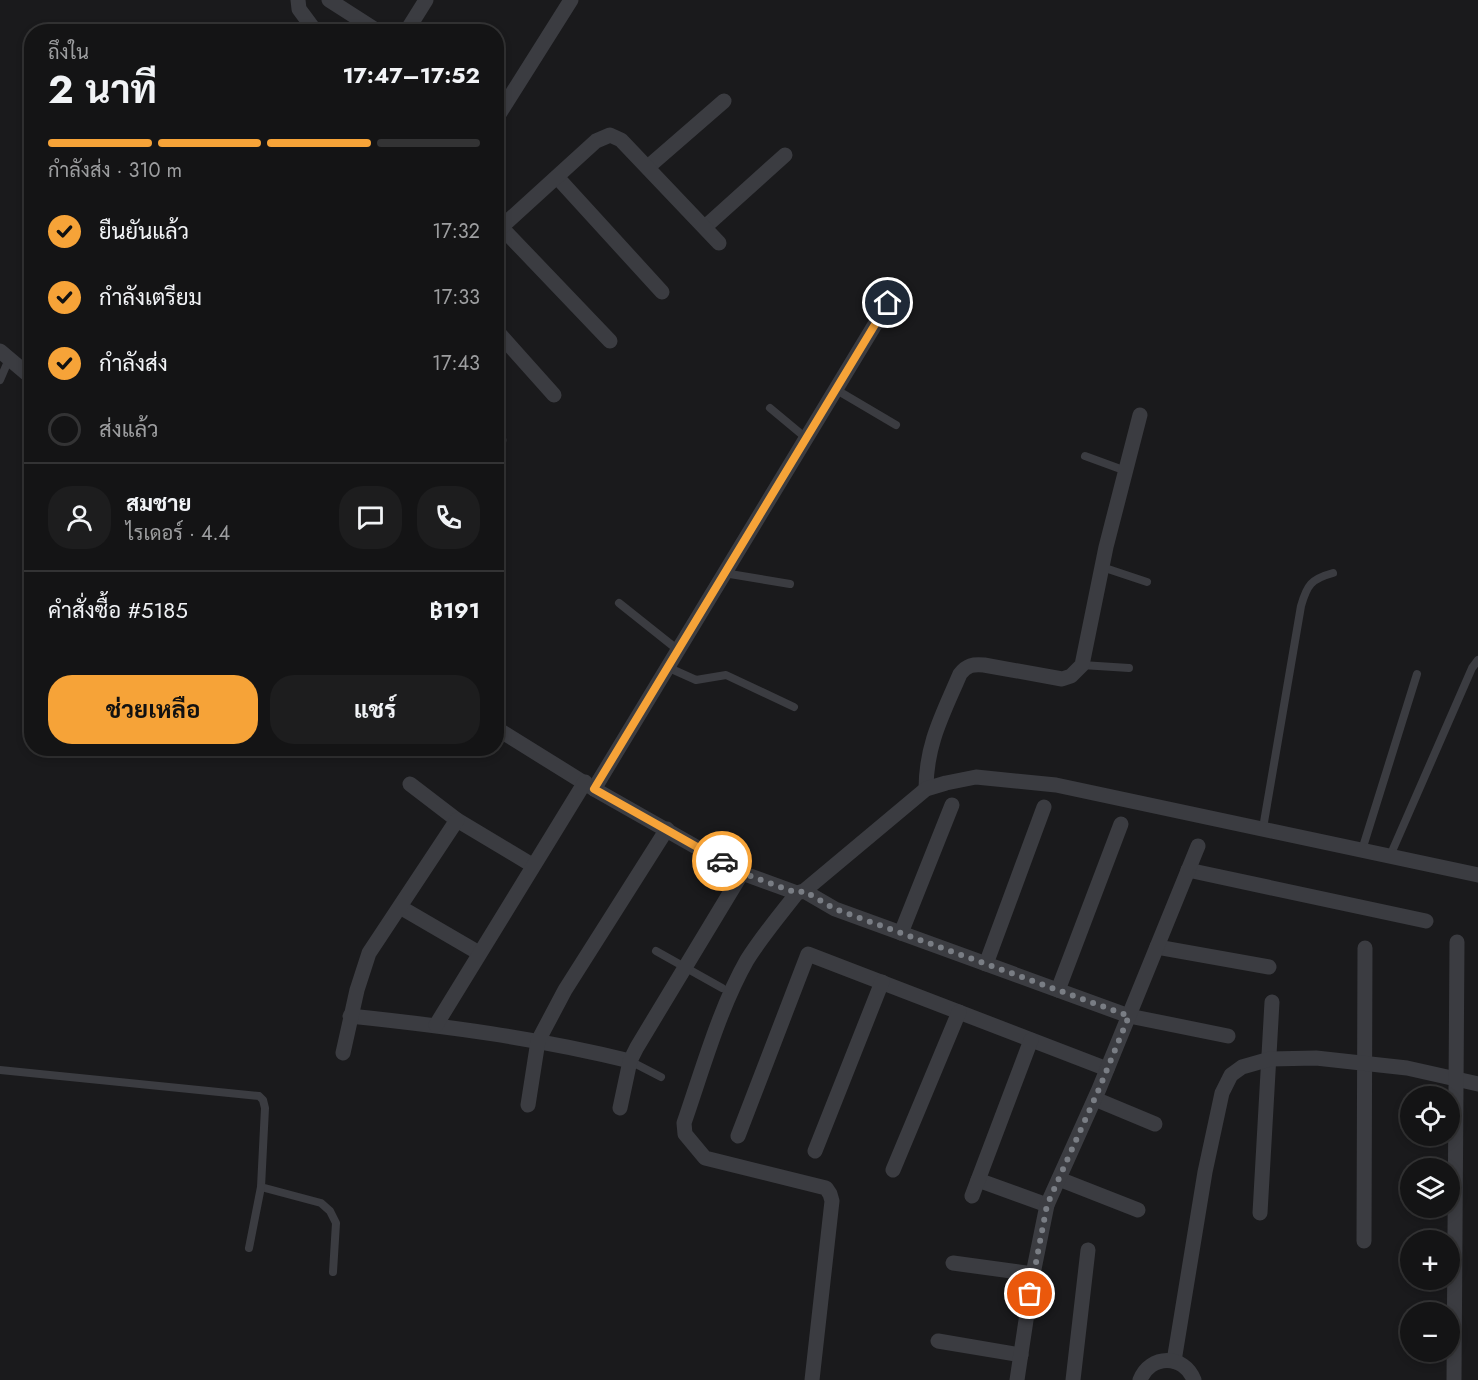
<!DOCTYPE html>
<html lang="th">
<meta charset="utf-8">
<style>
:root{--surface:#141415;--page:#1d1d1e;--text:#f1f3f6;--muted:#9d9ea0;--line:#333334;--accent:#f6a338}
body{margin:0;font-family:Jost,Sarabun,sans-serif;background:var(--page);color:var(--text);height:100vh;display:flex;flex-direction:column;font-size:22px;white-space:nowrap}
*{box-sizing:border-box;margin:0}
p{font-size:20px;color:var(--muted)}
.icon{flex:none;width:33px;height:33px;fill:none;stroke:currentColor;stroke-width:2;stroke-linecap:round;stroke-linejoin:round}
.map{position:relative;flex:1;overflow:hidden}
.drawer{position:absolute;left:24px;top:24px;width:480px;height:732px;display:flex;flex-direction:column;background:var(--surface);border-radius:24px;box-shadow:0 3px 9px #0003,0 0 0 2px var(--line)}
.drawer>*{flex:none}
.fabs{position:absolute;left:1400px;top:1086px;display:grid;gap:12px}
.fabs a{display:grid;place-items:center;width:60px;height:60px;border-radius:50%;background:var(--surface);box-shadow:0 3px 9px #0003,0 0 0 2px var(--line);font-size:30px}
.pin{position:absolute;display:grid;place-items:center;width:51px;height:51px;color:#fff;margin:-26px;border:3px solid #fff;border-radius:50%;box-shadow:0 2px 6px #0007}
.courier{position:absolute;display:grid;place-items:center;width:60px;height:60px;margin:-30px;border:4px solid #f6a338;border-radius:50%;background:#fff;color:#222;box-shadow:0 2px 8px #0007}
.summary em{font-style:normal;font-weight:700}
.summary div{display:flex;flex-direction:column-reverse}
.summary{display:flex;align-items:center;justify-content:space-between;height:102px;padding:0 24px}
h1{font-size:39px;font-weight:700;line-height:45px}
.bar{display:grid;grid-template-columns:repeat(4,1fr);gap:9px 6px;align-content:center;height:72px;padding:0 24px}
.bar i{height:8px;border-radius:4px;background:var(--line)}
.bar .active{background:var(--accent)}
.bar p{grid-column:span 4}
.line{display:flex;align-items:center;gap:15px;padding:0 24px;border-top:2px solid var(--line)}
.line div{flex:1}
.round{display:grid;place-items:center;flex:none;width:63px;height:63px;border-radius:24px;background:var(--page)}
ol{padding:0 24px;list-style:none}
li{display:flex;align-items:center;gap:18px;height:66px}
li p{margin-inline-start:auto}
li .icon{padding:6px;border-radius:50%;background:var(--accent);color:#111;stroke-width:4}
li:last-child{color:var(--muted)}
li i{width:33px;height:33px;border:3px solid var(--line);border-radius:50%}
.primary-button{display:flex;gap:12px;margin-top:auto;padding:12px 24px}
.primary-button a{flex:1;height:69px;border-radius:24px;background:var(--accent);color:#111;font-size:24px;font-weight:700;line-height:69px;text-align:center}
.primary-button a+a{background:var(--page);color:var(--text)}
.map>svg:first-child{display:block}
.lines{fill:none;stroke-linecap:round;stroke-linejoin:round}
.service{stroke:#3b3c41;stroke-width:8}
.minor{stroke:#3b3c41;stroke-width:15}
.done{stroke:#797d84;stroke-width:6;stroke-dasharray:0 10.8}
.route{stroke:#f6a338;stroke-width:8}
</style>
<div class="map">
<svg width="1478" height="1380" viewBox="0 0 1478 1380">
<rect width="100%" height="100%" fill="#1a1a1c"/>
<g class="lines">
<!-- service -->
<g class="service">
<path d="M0 380 9 359"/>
<path d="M835 389 896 425"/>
<path d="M770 408 806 438"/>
<path d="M1085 456 1126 471"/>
<path d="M1102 567 1147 582"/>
<path d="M724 573 790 584"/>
<path d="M619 603 678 650"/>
<path d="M1082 665 1129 668"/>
<path d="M667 667 696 680 726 675 794 707"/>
<path d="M1263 828 1301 606C1307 585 1311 579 1333 573"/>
<path d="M1362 850 1417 674"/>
<path d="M1390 856 1472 668 1478 660"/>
<path d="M656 951 722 988"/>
<path d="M630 1061 661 1077"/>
<path d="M0 1070 259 1096 263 1100 265 1108 261 1187 321 1203 330 1211 336 1223 333 1272"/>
<path d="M249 1248 261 1187"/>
</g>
<!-- minor -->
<g class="minor">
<path d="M298 0 299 9 316 32"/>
<path d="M329 0 379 32"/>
<path d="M406 32 426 0"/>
<path d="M496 119 571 0"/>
<path d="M648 167 724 101"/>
<path d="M557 177 662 292"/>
<path d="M705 227 785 155"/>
<path d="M502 228 610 341"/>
<path d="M496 232 596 141 610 135 621 140 719 243"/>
<path d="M496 330 554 395"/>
<path d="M0 351 32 378"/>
<path d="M496 437 499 440"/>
<path d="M496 728 594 789 742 873 797 893"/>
<path d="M410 784 457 820 532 865"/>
<path d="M594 789 888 303"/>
<path d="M926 789C926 744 943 714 960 674 967 665 973 664 984 665L1062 679 1071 676 1082 665 1106 547 1140 415"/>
<path d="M1188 870 1426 921"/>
<path d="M804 891 835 909 1129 1016 1228 1036"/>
<path d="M400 907 479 953"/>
<path d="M901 933 952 805"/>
<path d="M1157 947 1269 967"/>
<path d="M986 964 1044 807"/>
<path d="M1058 990 1121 824"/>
<path d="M350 1016C445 1026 538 1038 630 1061"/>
<path d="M436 1025 585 782"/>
<path d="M343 1053 357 990 369 953 457 820"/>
<path d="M1095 1099 1155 1124"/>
<path d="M528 1105 538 1041 565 990 667 829"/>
<path d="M620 1108 630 1061 637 1047 742 873"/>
<path d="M738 1136 808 954 1107 1069"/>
<path d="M815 1151 882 982"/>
<path d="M893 1170 959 1012"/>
<path d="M1059 1179 1138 1210"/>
<path d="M978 1180 1047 1205"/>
<path d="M972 1196 1031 1040"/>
<path d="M1260 1213 1272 1002"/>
<path d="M1364 1241 1365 948"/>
<path d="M953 1263 1033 1274"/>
<path d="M938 1341 1021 1355"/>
<path d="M1174 1361 1205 1172 1222 1093 1231 1075 1242 1067 1270 1059 1316 1058 1407 1068 1478 1084"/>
<path d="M812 1380 832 1201 830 1194 826 1188 705 1158 685 1134 684 1123C702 1071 720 1007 747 960 762 936 780 915 797 893L804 891 926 789 946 783 976 777 1056 785 1478 875"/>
<path d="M1017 1380 1033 1274 1047 1205 1099 1089 1198 846"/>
<path d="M1073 1380 1088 1250"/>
<path d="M1140 1380C1150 1354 1184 1354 1194 1380"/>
<path d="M1454 1380 1457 942"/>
</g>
</g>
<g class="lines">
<!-- done -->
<path class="done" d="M722 861 742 873 797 893 804 891 835 909 1129 1016 1099 1089 1047 1205 1030 1294"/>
<!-- route -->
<path class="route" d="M722 861 594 789 888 303"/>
</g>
</svg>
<div class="fabs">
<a><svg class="icon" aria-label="locate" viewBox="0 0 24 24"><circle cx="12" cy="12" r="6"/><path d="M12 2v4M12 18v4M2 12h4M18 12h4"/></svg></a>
<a><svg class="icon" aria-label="layers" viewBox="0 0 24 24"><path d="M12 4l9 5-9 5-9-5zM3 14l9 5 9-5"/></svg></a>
<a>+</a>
<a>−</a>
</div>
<div class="pin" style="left:1030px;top:1294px;background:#ea580c"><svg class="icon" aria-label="bag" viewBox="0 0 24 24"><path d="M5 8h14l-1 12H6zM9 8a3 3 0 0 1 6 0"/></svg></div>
<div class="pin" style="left:888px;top:303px;background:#1f2937"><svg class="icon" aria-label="home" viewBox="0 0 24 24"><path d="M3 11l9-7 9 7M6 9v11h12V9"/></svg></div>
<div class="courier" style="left:722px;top:861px"><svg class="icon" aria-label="car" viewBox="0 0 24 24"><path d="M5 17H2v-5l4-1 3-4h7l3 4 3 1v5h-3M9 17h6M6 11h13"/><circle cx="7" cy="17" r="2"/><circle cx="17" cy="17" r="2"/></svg></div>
<section class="drawer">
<div class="summary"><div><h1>2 นาที</h1><p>ถึงใน</p></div><em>17:47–17:52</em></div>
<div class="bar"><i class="active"></i><i class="active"></i><i class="active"></i><i></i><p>กำลังส่ง · 310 m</p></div>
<ol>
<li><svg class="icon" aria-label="check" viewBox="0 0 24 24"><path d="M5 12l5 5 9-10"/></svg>ยืนยันแล้ว<p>17:32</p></li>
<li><svg class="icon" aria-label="check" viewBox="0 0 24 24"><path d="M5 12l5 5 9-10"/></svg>กำลังเตรียม<p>17:33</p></li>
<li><svg class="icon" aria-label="check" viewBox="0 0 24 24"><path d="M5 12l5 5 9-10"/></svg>กำลังส่ง<p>17:43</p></li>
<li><i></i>ส่งแล้ว</li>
</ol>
<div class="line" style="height:108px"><a class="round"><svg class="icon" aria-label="person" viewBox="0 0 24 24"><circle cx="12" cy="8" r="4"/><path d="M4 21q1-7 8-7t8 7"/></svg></a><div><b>สมชาย</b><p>ไรเดอร์ · 4.4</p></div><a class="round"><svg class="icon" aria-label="chat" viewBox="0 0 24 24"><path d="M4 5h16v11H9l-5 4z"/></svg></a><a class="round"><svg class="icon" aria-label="phone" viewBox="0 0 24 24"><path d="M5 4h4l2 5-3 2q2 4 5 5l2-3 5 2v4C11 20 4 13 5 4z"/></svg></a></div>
<div class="line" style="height:78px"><div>คำสั่งซื้อ #5185</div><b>฿191</b></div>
<div class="primary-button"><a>ช่วยเหลือ</a><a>แชร์</a></div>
</section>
</div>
